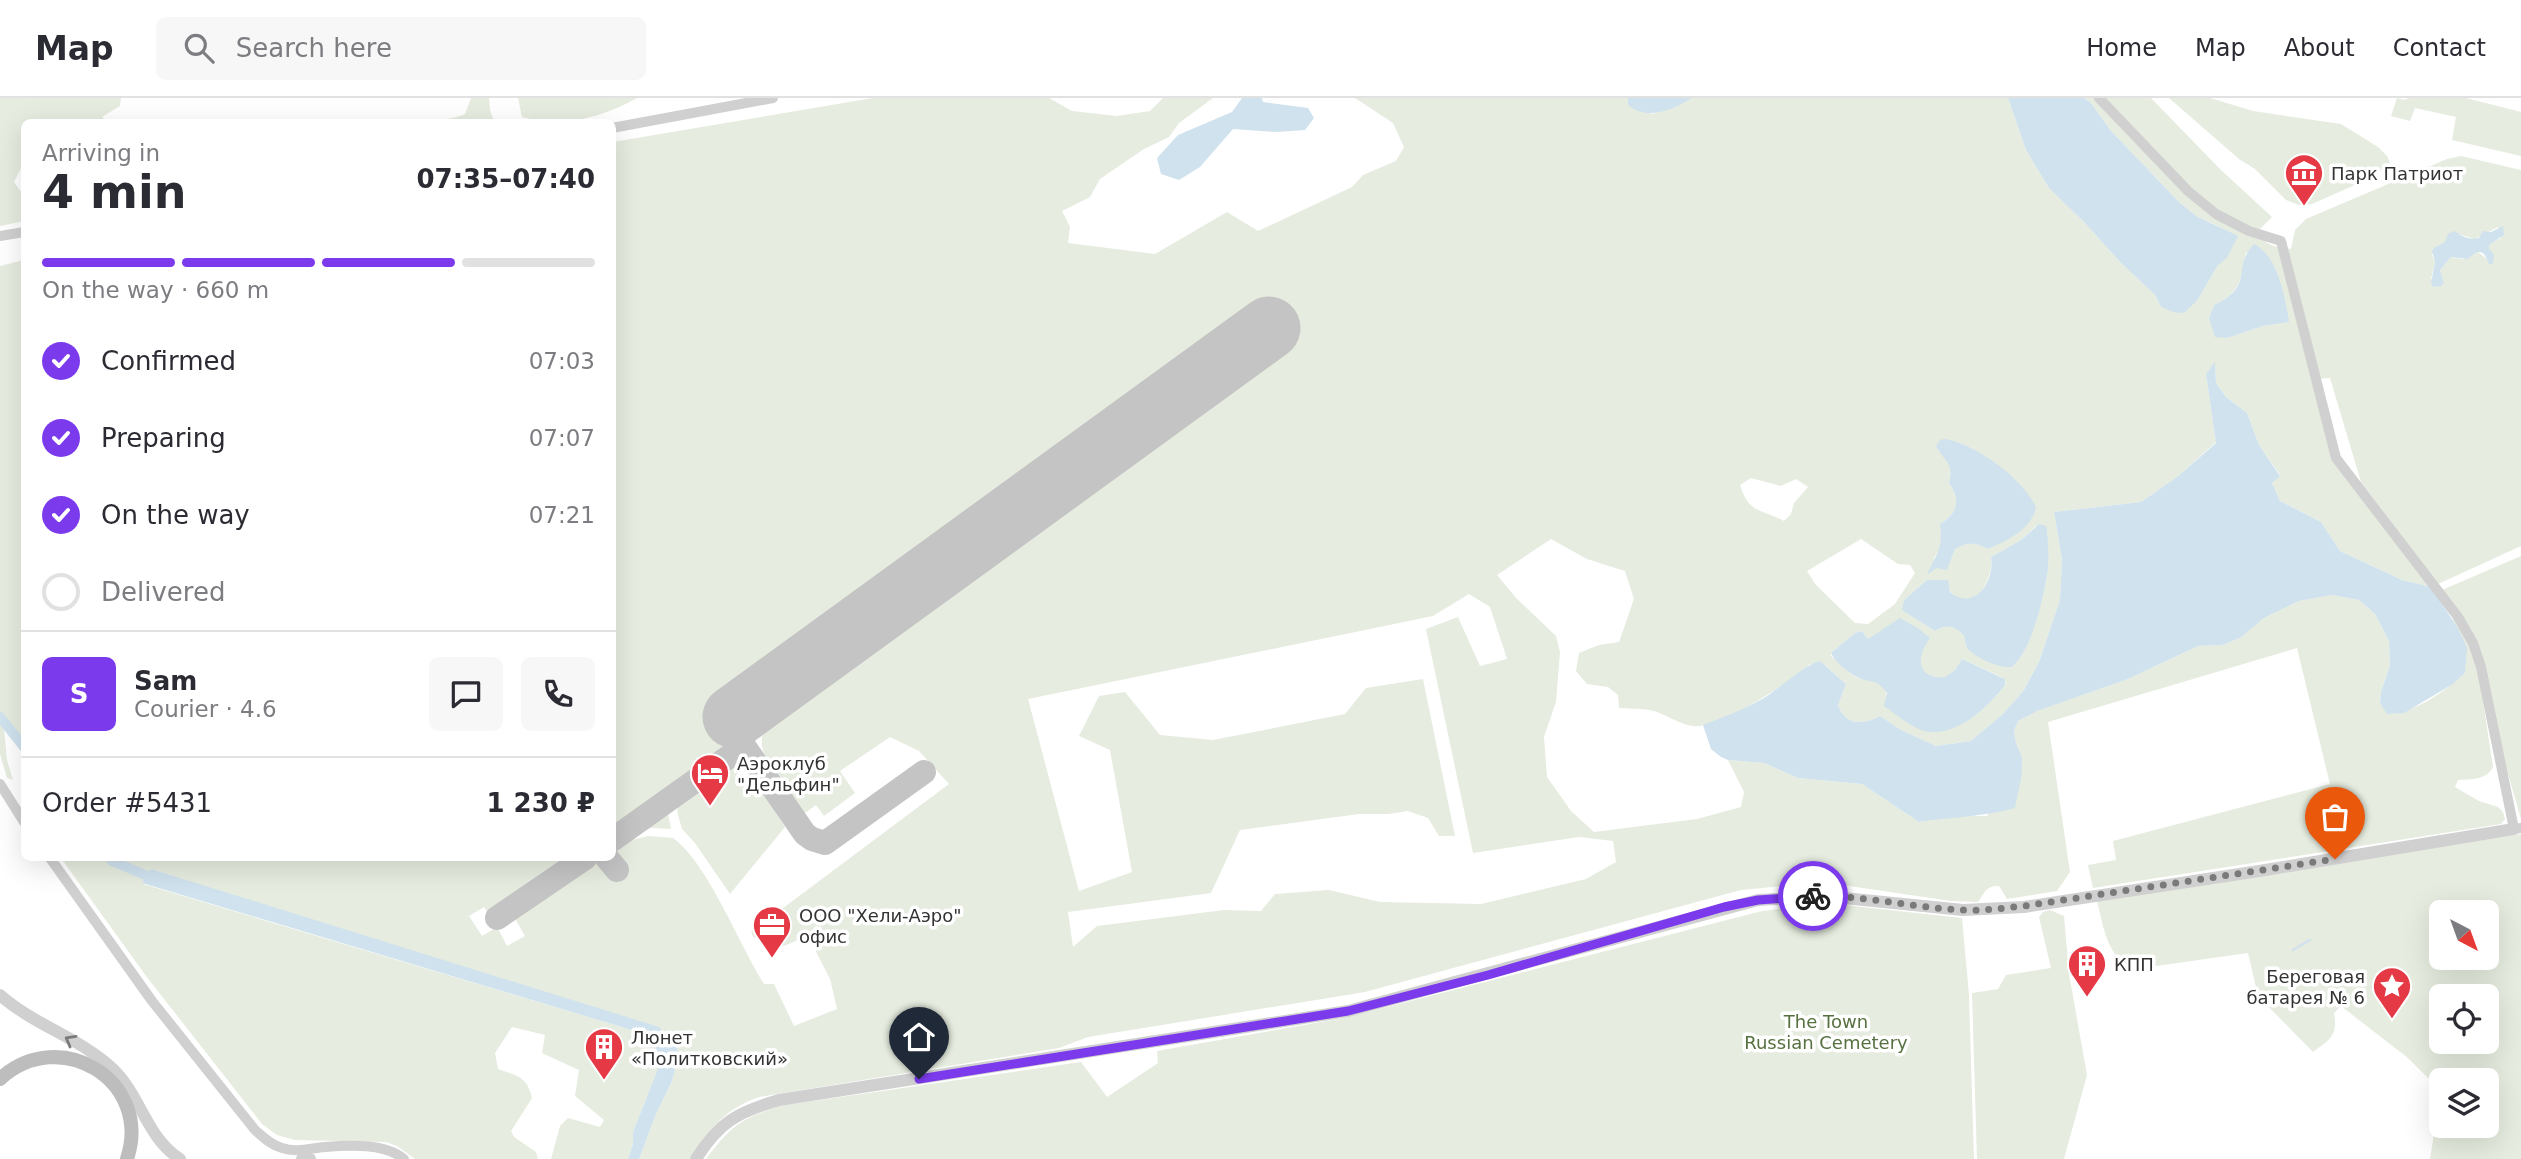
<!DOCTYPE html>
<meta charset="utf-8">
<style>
:root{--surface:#fff;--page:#f7f7f7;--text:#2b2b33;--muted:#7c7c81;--line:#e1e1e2;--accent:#7c3aed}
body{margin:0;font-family:"DejaVu Sans",sans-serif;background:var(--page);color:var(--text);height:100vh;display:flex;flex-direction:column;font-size:26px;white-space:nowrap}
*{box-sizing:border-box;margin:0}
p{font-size:23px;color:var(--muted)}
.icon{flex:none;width:38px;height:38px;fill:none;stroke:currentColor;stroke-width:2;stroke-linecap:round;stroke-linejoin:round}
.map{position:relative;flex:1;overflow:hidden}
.drawer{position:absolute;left:21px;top:21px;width:595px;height:742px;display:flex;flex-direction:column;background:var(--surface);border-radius:10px;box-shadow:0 7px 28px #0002}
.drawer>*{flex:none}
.needle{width:46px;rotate:139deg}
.tools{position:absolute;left:2429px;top:802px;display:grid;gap:14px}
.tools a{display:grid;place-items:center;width:70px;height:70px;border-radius:10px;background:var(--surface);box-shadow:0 7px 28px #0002;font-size:35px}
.pin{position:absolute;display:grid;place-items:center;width:60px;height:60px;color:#fff;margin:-72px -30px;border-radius:50% 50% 50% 0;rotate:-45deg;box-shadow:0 0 7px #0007}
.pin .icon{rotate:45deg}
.courier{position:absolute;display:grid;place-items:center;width:70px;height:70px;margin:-35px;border:5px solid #7c3aed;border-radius:50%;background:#fff;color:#222;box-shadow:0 2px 9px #0007}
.headline em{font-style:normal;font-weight:700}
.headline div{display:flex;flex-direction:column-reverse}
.headline{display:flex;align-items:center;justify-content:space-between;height:119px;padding:0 21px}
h1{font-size:46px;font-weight:700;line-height:52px}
.bar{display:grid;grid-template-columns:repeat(4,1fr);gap:10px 7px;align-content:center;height:84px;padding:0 21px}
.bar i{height:9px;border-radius:5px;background:var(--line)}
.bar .active{background:var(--accent)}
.bar p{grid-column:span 4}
.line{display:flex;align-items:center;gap:18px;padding:0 21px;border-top:2px solid var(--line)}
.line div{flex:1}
.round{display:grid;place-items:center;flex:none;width:74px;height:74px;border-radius:10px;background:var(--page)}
ol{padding:0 21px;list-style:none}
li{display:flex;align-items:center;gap:21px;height:77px}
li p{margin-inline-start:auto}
li .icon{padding:7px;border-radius:50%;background:var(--accent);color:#fff;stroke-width:4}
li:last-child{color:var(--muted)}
li i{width:38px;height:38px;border:4px solid var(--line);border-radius:50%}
header{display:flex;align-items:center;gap:42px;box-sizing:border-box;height:98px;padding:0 35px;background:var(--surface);border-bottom:2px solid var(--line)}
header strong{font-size:33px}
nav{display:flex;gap:38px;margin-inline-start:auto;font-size:24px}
.search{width:490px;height:63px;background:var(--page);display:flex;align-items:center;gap:18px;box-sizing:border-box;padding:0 24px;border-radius:10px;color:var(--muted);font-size:26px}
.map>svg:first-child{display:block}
.green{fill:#e6ecdf;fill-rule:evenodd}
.water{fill:#cfe2ee}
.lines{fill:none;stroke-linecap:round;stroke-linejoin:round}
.stream{stroke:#cfe2ee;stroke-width:2.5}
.canal{stroke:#cfe2ee;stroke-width:10}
.taxiway{stroke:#c4c4c4;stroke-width:24}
.runway{stroke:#c4c4c4;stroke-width:63}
.minor{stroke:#d0d0d0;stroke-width:10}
.tertiary{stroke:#d0d0d0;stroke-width:12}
.secondary{stroke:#bdbdbd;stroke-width:14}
.oneway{stroke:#7a7a7a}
.done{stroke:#7a7a7a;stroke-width:7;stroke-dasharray:0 12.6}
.route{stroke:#7c3aed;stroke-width:9}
.labels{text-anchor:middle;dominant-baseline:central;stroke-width:7;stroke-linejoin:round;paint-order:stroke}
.poi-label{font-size:18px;fill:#333;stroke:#fff;text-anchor:start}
.park-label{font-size:18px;fill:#56703f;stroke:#fff}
</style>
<header>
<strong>Map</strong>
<div class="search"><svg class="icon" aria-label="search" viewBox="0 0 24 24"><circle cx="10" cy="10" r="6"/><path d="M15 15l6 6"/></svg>Search here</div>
<nav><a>Home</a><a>Map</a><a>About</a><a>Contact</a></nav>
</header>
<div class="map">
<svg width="2521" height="1061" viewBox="0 0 2521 1061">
<rect width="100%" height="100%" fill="#fff"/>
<!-- green -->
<g class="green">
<path d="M0 0H121L120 8 102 19 107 24H24V64L14 84 24 98V123L0 128Z"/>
<path d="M471 0H489L490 12 494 23 490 24H412L416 21C427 25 455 21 465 16Z"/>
<path d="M518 0H637C601 20 563 30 522 19Z"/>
<path d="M873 0H1049L1072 13 1117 18 1150 13 1163 0H1213L1179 25 1169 39 1144 51 1100 81 1090 99 1062 113 1070 129 1068 145 1155 156 1227 114 1258 133 1352 89 1363 77 1396 63 1404 49 1393 25 1355 0H1628V7L1653 16 1692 0H2008L2026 52 2049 90 2085 125 2119 163 2155 197 2161 209 2184 215 2197 203 2218 167 2227 159 2220 129 2196 118 2179 104 2111 33 2091 5 2084 0H2151L2220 71 2272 119 2259 132C2263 148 2276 149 2291 151L2295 132 2306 121 2447 61 2461 58 2521 72V448L2438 486 2361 384 2330 280 2318 281 2334 361 2431 489 2402 482 2340 453 2321 424 2280 403 2272 385 2280 377 2259 347 2247 315 2226 299 2216 285 2215 265 2206 276 2216 344 2177 379 2141 404 2054 414 2062 462 2060 502 2039 564 2024 592 2003 616 1971 643 1936 648 1901 632 1880 618C1864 627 1845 628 1838 607L1846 586 1825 567 1810 566C1791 584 1718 632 1692 628 1680 626 1668 618 1657 614 1646 610 1631 611 1619 610L1618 597 1608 589 1587 586 1576 573 1579 555 1599 547 1619 544 1634 501 1625 473 1587 461 1551 441 1497 477 1516 500 1556 538 1560 554 1556 604 1544 639 1547 679 1571 713 1594 734 1697 721 1741 709 1744 694 1728 662 1764 665 1798 680 1862 686 1919 724 1954 718H1987L2022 659 2016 645 2014 633 2018 623 2036 613 2128 581 2198 548 2222 547 2240 540 2264 520 2299 503 2332 497 2359 502 2375 516 2389 543 2390 567 2381 594 2380 605 2388 616C2416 614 2444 594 2465 575L2452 518 2471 546 2481 590 2493 669C2487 682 2472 681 2458 682L2455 689 2479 703 2498 709 2503 714 2505 721 2501 726 2093 790 2088 767 2116 762 2113 743 2330 686 2297 550 2048 624 2070 774 2057 793 2007 801 1999 788C1987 787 1984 795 1978 804L1951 803 1822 784 1741 792 1365 894 1088 939 1059 950 759 999C726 1010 707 1033 689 1061H639L656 1016 672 983 679 956 676 946 670 938 151 771 143 786 635 933 648 941 660 956 659 968 633 1034V1046L628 1061H551L560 1028 568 1020 600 1029 604 1022 575 998 579 972 542 955 545 937 512 929 495 955 498 971C517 978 527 978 532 1000L511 1033 514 1039 536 1054 538 1061H415L397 1048 386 1044 295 1042 277 1037 262 1026 146 878 61 760H576L490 818 484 809 469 818 482 838 497 829 507 848 525 838 514 819 518 807 590 760H612L613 747 616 746 648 738 673 740C707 764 740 848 764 886H774L794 928 837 911 830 881 808 838 774 852 767 835 754 840 751 834 949 686 919 653 890 639 840 673 855 695 824 718 816 707 805 715C789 701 758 661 762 639 763 634 767 629 770 624L1295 241 1267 202 704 613 732 652 670 699 613 737V44ZM2498 129 2501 140 2489 146 2487 161 2478 154 2463 161 2451 159 2440 172 2444 185 2431 181 2435 164 2432 157 2438 148 2442 147 2458 136 2475 141ZM2246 154 2289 224 2263 228 2227 240 2209 220 2214 207C2241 194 2241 182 2246 154ZM1957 344 1973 351 2009 440 1988 451C1975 444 1968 444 1955 451L1947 471 1936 470 1934 460 1942 447 1940 426C1958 415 1961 402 1949 385 1952 371 1950 362 1938 353ZM1751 380 1781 388 1796 381 1808 389 1794 405 1791 416 1784 423C1761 411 1748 415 1740 387ZM2036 428 2047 432C2047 445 2049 458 2048 471 2044 496 2032 552 2012 569 1995 565 1981 561 1967 551L1964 538C1955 528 1947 526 1935 533L1903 512 1904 502 1927 482H1943C1948 488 1950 496 1957 499 1980 511 1994 475 1991 459L2021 442ZM1861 441 1898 466 1910 467 1915 475 1895 506 1868 526 1855 525 1816 487 1807 473ZM1469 496 1490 509 1507 561 1480 568 1458 519 1426 531 1473 755 1579 739 1613 743 1616 764 1586 781 1481 806 1380 804 1329 792 1275 796 1261 813 1224 812 1097 828 1073 849 1068 814 1211 795 1240 732 1359 716H1388L1408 713 1428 720 1439 738H1455L1423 581 1366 590 1345 616 1213 642 1160 637 1125 594 1099 598 1079 638 1110 652 1132 774 1079 793 1028 601 1433 518ZM1862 533 1868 541 1929 539C1917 559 1915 581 1945 579L1955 572 1962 561 2002 579 2006 584 2005 587C1989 609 1964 630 1936 634L1887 601C1886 579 1871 585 1858 580 1849 577 1839 564 1831 558V555L1855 535Z"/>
<path d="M2169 0H2210L2253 13 2341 26 2378 49 2387 58 2390 65 2373 79 2312 106 2299 107 2286 102 2255 71 2239 61Z"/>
<path d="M2397 0 2404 2 2409 0H2466L2521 14V58L2452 42 2456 19 2415 10 2410 23 2391 18Z"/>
<path d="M24 162V657L4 631 7 662 13 682 7 680 0 656V168Z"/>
<path d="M2521 458V721L2504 662 2484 566 2442 492Z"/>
<path d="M734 664H741L745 669 737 676 747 689 755 683 785 729 730 796 695 745 682 731 677 713 681 701Z"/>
<path d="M669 709 668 715 671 731 652 730 632 734Z"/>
<path d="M2521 736V1061H2430L2441 993 2408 960 2341 908 2334 915C2338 938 2330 941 2313 954L2258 898 2248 855 2128 872C2106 850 2104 832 2097 803ZM2441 814H2487V859H2441ZM2441 898H2487V943H2441ZM2441 982H2487V1027H2441Z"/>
<path d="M1826 805 1962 820 1969 897 1974 1061H706C732 1027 739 1022 779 1008L1081 964 1107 999 1158 965 1157 953 1344 920 1762 813Z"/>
<path d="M2050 812 2064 818 2069 876 2087 977 2064 1061H1977L1972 895 1998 891 2006 877 2051 870 2039 819 2043 814Z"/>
</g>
<!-- water -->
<g class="water">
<path d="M1242 0H1262L1263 4 1308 10 1314 20 1305 32 1277 34 1233 31 1200 69 1179 82 1161 76 1157 60 1178 37 1232 14Z"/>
<path d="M1628 0H1692C1672 12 1648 23 1628 7Z"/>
<path d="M2008 0H2084L2091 5 2111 33 2179 104 2196 118 2238 138 2227 160 2218 167 2197 203 2184 215 2173 214 2161 209 2155 197 2119 163 2085 125 2049 90 2026 52Z"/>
<path d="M2503 128 2504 137 2489 147V151L2494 157 2493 166H2489C2483 149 2477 153 2468 161L2451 159 2440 172 2444 185 2441 188 2433 189 2431 185 2435 164 2432 153 2434 150 2445 144 2448 136 2455 133C2462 139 2470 142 2479 140L2483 133 2491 134Z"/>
<path d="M2254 146C2278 158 2285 199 2289 224L2263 228 2227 240 2215 239 2209 220 2214 207C2256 187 2231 170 2254 146Z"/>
<path d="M2215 264 2216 285 2226 299 2247 315 2259 347 2280 378 2272 385 2280 403 2321 424 2340 453 2402 482 2431 489 2459 532 2467 550 2465 575 2453 586 2404 615 2387 616 2380 605 2381 594 2390 567 2389 543 2375 516 2359 502 2332 497 2299 503 2264 520 2240 540 2222 547 2198 548 2128 581 2037 613 2018 623 2014 633 2016 645 2022 659V675L2015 710C1983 719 1951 719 1919 724L1862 686 1798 680 1764 665 1728 662 1721 659 1711 651 1703 627C1724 619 1745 611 1764 600 1779 591 1807 565 1820 563L1846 586 1838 607C1845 628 1864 627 1880 618L1901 632 1936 648 1971 643 2003 616 2024 592 2039 564 2060 502 2062 462 2054 414 2141 404 2177 379 2216 345 2206 276Z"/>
<path d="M1945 341C1976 346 2023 381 2036 409 2032 431 2007 443 1988 451 1975 444 1968 444 1955 451L1947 472 1936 470 1927 477C1937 453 1943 453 1940 426 1958 415 1961 402 1949 385 1954 363 1944 364 1936 348L1940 342Z"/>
<path d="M2039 426 2046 428 2047 432C2048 445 2049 458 2048 471 2044 497 2033 551 2012 569 1996 570 1980 561 1967 551L1964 538C1955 528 1947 526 1935 533L1902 512 1904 502 1927 482H1948L1950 494C1975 514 1995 483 1991 459L2021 442Z"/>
<path d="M1900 520 1919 531 1930 540C1916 559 1916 581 1945 579L1955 572 1962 561 2005 581V587C1988 610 1952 643 1921 632 1908 627 1896 616 1884 608L1887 595C1876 579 1870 586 1857 579 1848 575 1834 563 1831 555L1855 535 1862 533 1868 541Z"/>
<path d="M151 771 659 929 676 946 679 956 672 983 656 1016 639 1061H628L633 1046V1034L659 968 660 956 648 941 635 933 142 785Z"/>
</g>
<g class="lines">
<!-- stream -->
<path class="stream" d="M2293 852 2310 842"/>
<!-- canal -->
<g class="canal">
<path d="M0 619 24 649"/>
<path d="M110 760 112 763 157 782"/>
</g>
<!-- taxiway -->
<g class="taxiway">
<path d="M734 619V629L744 648 805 736 812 741 825 745 924 674"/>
<path d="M612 742 744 648"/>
<path d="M607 760 617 772"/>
<path d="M497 820 585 760"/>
</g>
<!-- runway -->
<path class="runway" d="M734 619 1269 230"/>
<!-- minor -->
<g class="minor">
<path d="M2099 0 2188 93 2216 116 2249 133 2281 143 2336 360 2458 519 2473 545 2481 569 2514 731 2521 730"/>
<path d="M612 30 773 0"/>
<path d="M0 138 24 134"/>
<path d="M0 686 24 724"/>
<path d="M50 760 152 903 255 1032C263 1039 271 1047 282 1050 296 1055 311 1050 325 1049 349 1047 385 1045 404 1061"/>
</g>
<!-- tertiary -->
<g class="tertiary">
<path d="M0 897C34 927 80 940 113 971 141 998 146 1039 180 1061"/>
<path d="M302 1061H310"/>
<path d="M696 1061C719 1024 738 1014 779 1002L1348 913 1758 802 1824 798 1963 812 2024 809 2259 773 2514 731"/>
</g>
<!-- secondary -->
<path class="secondary" d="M0 981C60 926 153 983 127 1061"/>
</g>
<!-- one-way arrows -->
<defs><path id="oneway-chevron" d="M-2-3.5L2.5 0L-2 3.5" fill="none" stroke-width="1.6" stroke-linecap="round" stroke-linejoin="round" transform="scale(1.75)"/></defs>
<use class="oneway" href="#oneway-chevron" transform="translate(70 942) rotate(-151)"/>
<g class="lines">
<!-- done -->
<path class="done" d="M1813 798C1864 797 1914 810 1964 812 1984 813 2004 810 2024 808L2335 761"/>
<!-- route -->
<path class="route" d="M919 981 1348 913 1488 877 1724 809 1758 802 1813 798"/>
</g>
<!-- icons -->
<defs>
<g id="museum-pin" transform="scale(2.0125)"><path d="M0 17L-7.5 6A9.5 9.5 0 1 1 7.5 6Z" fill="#e63946" stroke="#fff"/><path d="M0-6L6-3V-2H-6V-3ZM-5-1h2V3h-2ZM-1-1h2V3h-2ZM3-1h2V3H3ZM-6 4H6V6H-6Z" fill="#fff"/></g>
<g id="hotel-pin" transform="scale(2.0125)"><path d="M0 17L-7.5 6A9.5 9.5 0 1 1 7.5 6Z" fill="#e63946" stroke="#fff"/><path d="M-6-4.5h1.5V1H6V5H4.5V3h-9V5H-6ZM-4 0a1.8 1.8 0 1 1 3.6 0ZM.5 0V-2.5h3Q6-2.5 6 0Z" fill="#fff"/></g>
<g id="office-pin" transform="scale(2.0125)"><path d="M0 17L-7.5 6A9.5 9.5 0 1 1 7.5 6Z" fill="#e63946" stroke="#fff"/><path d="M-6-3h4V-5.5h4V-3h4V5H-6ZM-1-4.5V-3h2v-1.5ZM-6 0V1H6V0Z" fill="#fff"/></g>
<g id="building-pin" transform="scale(2.0125)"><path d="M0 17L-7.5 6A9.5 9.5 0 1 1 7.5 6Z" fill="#e63946" stroke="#fff"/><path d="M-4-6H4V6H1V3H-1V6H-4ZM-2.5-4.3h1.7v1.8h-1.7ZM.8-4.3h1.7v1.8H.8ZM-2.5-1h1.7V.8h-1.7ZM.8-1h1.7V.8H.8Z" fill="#fff"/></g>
<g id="sight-pin" transform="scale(2.0125)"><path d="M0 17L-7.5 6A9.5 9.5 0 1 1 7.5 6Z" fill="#e63946" stroke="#fff"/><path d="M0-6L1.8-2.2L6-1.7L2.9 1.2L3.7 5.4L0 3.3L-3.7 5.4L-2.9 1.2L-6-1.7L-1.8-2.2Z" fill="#fff"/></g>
</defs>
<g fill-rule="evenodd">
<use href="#museum-pin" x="2304" y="75"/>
<use href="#hotel-pin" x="710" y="675"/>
<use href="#office-pin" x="772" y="827"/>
<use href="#building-pin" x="2087" y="866"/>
<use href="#sight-pin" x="2392" y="888"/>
<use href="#building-pin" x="604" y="949"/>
</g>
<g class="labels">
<!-- poi labels -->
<g class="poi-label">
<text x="2331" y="75">Парк Патриот</text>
<text x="737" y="665">Аэроклуб<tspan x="737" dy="21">"Дельфин"</tspan></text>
<text x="799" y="817">ООО "Хели-Аэро"<tspan x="799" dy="21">офис</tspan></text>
<text x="2114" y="866">КПП</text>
<text x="2365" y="878" text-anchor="end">Береговая<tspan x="2365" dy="21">батарея № 6</tspan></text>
<text x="631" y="939">Люнет<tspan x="631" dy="21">«Политковский»</tspan></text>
</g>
<!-- park labels -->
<g class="park-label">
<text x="1826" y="923">The Town<tspan x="1826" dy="21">Russian Cemetery</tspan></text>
</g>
</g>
</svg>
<div class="tools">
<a><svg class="needle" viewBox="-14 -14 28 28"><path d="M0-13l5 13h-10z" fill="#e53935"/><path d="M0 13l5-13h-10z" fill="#7c7c81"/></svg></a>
<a><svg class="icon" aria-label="locate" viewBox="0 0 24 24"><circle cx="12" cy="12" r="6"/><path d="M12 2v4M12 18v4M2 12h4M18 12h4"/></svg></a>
<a><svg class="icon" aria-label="layers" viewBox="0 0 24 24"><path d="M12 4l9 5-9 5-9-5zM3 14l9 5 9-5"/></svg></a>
</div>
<div class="pin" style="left:2335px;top:761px;background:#ea580c"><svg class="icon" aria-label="bag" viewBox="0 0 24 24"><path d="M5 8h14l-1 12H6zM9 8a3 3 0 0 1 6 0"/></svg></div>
<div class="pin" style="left:919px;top:981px;background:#1f2937"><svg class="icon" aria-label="home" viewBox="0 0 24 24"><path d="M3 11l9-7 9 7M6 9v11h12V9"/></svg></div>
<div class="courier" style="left:1813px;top:798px"><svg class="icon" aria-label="bike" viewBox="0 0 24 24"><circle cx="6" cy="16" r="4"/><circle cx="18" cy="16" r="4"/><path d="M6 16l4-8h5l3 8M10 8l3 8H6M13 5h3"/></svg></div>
<section class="drawer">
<div class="headline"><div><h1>4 min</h1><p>Arriving in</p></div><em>07:35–07:40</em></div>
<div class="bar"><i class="active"></i><i class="active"></i><i class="active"></i><i></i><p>On the way · 660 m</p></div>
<ol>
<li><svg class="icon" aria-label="check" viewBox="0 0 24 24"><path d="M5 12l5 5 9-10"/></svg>Confirmed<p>07:03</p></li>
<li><svg class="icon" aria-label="check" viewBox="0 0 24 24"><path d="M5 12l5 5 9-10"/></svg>Preparing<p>07:07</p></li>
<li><svg class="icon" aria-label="check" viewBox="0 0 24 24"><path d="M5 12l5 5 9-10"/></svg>On the way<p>07:21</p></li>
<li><i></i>Delivered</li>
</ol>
<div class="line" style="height:126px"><b class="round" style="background:var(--accent);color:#fff">S</b><div><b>Sam</b><p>Courier · 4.6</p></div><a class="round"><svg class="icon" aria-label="chat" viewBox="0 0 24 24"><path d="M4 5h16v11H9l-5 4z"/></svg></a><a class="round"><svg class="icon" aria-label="phone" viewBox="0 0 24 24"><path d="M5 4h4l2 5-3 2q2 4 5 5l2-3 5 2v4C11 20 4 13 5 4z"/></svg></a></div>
<div class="line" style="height:91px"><div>Order #5431</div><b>1 230 ₽</b></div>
</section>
</div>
